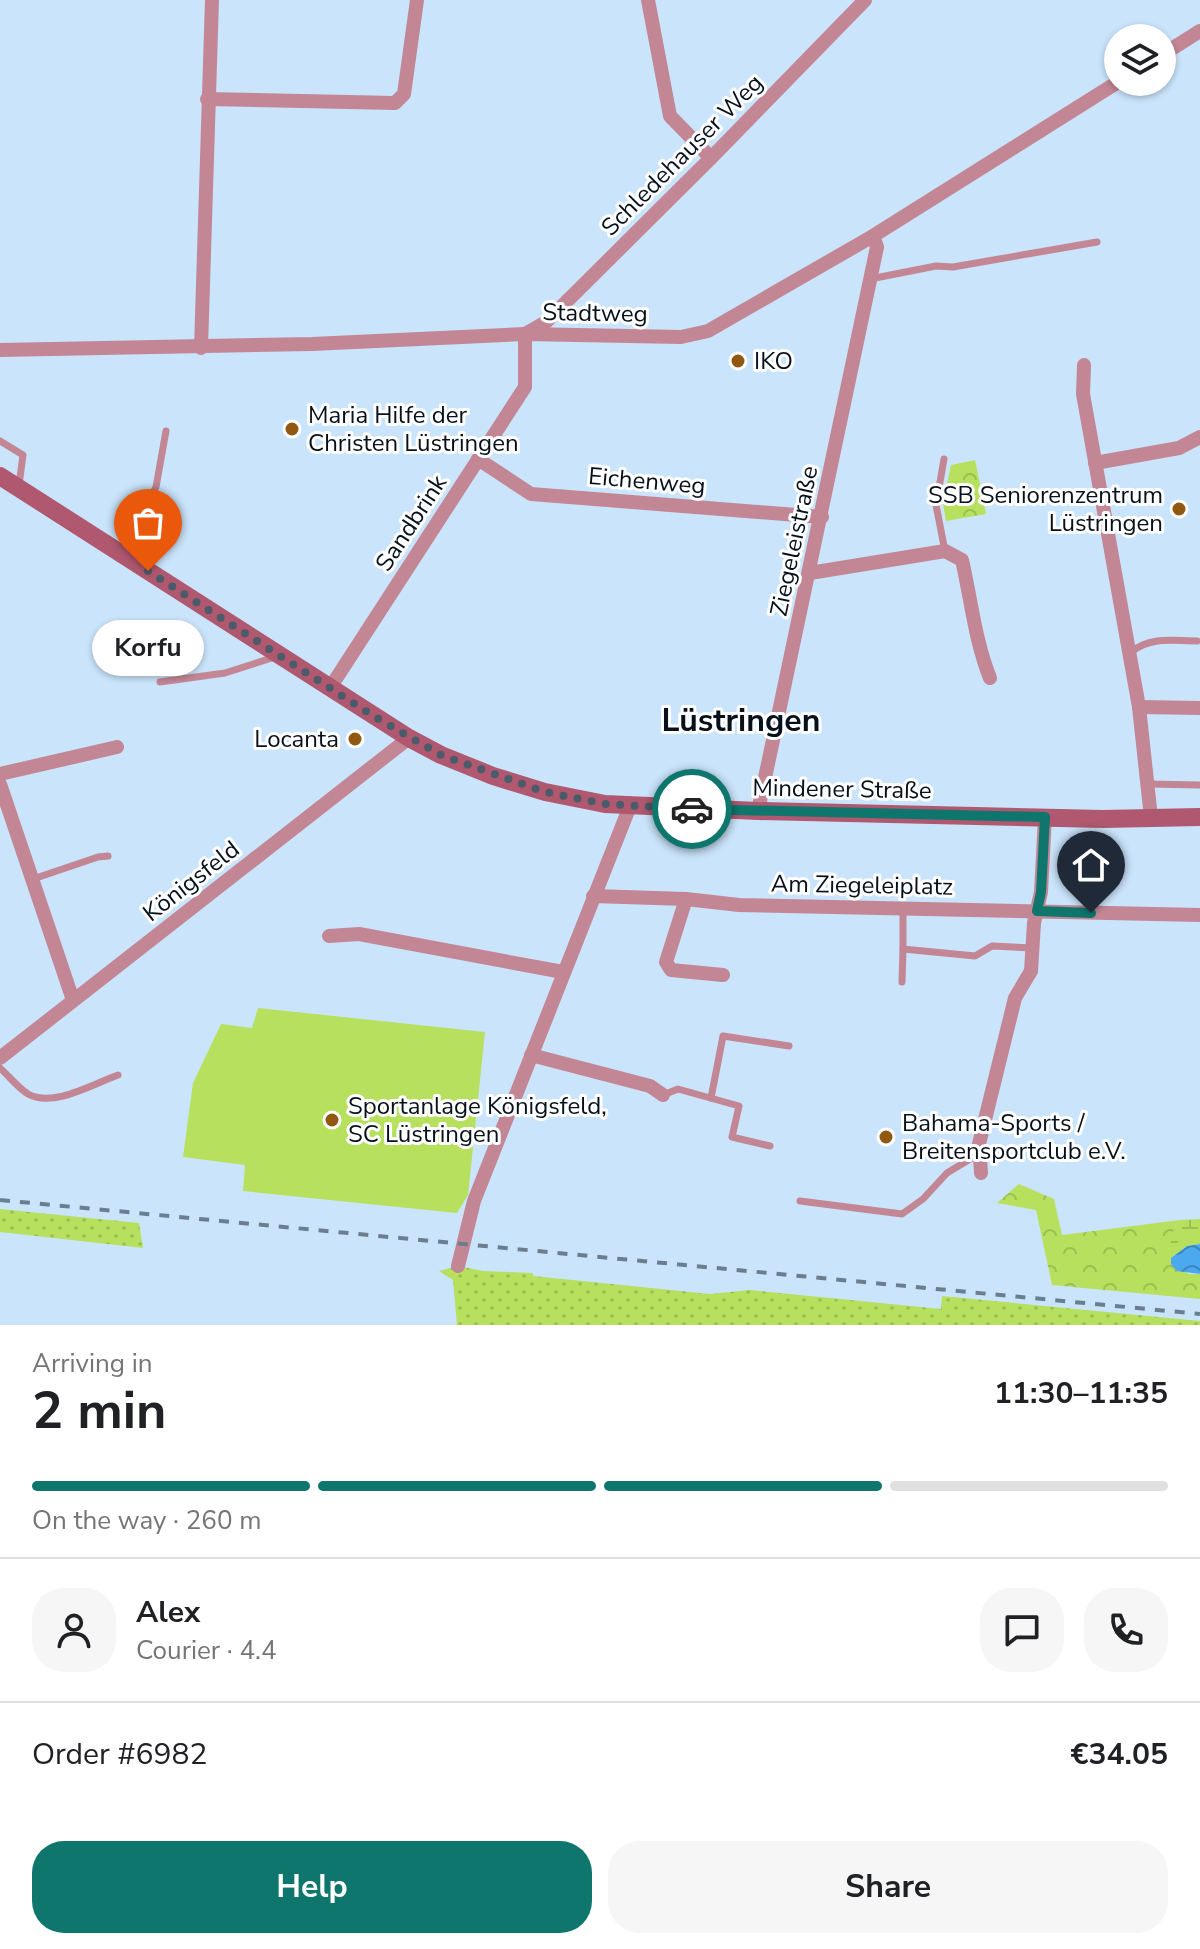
<!DOCTYPE html>
<meta charset="utf-8">
<style>
:root{--surface:#fff;--page:#f6f6f6;--text:#202124;--muted:#757577;--line:#e0e0e0;--accent:#0f766e}
body{margin:0;font-family:"Nunito Sans",sans-serif;background:var(--page);color:var(--text);height:100vh;display:flex;flex-direction:column;font-size:30px;white-space:nowrap}
*{box-sizing:border-box;margin:0}
p{font-size:26px;color:var(--muted)}
.icon{flex:none;width:44px;height:44px;fill:none;stroke:currentColor;stroke-width:2;stroke-linecap:round;stroke-linejoin:round}
.map{position:relative;height:1325px;overflow:hidden}
.drawer{display:flex;flex-direction:column;background:var(--surface);flex:1}
.drawer>*{flex:none}
.controls{position:absolute;left:1104px;top:24px;display:grid;gap:16px}
.controls a{display:grid;place-items:center;width:72px;height:72px;border-radius:50%;background:var(--surface);box-shadow:0 2px 6px #0004;font-size:40px}
.pin{position:absolute;display:grid;place-items:center;width:68px;height:68px;color:#fff;margin:-82px -34px;border-radius:50% 50% 50% 0;rotate:-45deg;box-shadow:0 0 8px #0007}
.pin .icon{rotate:45deg}
.courier{position:absolute;display:grid;place-items:center;width:80px;height:80px;margin:-40px;border:6px solid #0f766e;border-radius:50%;background:#fff;color:#222;box-shadow:0 2px 10px #0007}
.bubble{position:absolute;height:56px;border-radius:28px;background:var(--surface);box-shadow:0 2px 6px #0004;font-size:26px;font-weight:700;line-height:56px;text-align:center}
.overview em{font-style:normal;font-weight:700}
.overview div{display:flex;flex-direction:column-reverse}
.overview{display:flex;align-items:center;justify-content:space-between;height:136px;padding:0 32px}
h1{font-size:52px;font-weight:700;line-height:60px}
.bar{display:grid;grid-template-columns:repeat(4,1fr);gap:12px 8px;align-content:center;height:96px;padding:0 32px}
.bar i{height:10px;border-radius:6px;background:var(--line)}
.bar .selected{background:var(--accent)}
.bar p{grid-column:span 4}
.line{display:flex;align-items:center;gap:20px;padding:0 32px;border-top:2px solid var(--line)}
.line div{flex:1}
.round{display:grid;place-items:center;flex:none;width:84px;height:84px;border-radius:32px;background:var(--page)}
.button{display:flex;gap:16px;margin-top:auto;padding:16px 32px}
.button a{flex:1;height:92px;border-radius:32px;background:var(--accent);color:#fff;font-size:32px;font-weight:700;line-height:92px;text-align:center}
.button a+a{background:var(--page);color:var(--text)}
.map>svg:first-child{display:block}
.grass{fill:url(#grass-dots)}
.wetland{fill:url(#wetland-marsh)}
.park{fill:url(#park-crowns)}
.pitch{fill:#b6e05d}
.water{fill:url(#water-waves)}
.lines{fill:none;stroke-linecap:round;stroke-linejoin:round}
.service{stroke:#c38694;stroke-width:7}
.minor{stroke:#c38694;stroke-width:14}
.secondary{stroke:#af586f;stroke-width:18}
.rail{stroke:#6b7e8f;stroke-width:4;stroke-dasharray:10 10;stroke-linecap:butt}
.done{stroke:#4b5b69;stroke-width:8;stroke-dasharray:0 14.4}
.route{stroke:#0f766e;stroke-width:10}
.poi-dot{fill:#915812;stroke:#fff;stroke-width:3}
.labels{text-anchor:middle;dominant-baseline:central;stroke-width:6;stroke-linejoin:round;paint-order:stroke}
.street-label{font-size:24px;fill:#06111b;stroke:#fff}
.poi-label{font-size:24px;fill:#06111b;stroke:#fff;text-anchor:start}
.district-label{font-size:32px;font-weight:bold;fill:#06111b;stroke:#fff}
</style>
<div class="map">
<svg width="1200" height="1325" viewBox="0 0 1200 1325">
<defs>
<pattern id="grass-dots" width="8" height="8" patternUnits="userSpaceOnUse" patternTransform="scale(2)"><rect width="8" height="8" fill="#b6e05d"/><path d="M2 2h.1M6 6h.1" fill="none" stroke="#9bbf50" stroke-width="1.8" stroke-linecap="round"/></pattern>
<pattern id="wetland-marsh" width="20" height="14" patternUnits="userSpaceOnUse" patternTransform="scale(2)"><rect width="20" height="14" fill="#b6e05d"/><path d="M1 5h8M5 5V1M11 12h8M15 12V8" fill="none" stroke="#9bbf50"/></pattern>
<pattern id="park-crowns" width="20" height="18" patternUnits="userSpaceOnUse" patternTransform="scale(2)"><rect width="20" height="18" fill="#b6e05d"/><path d="M2 6a3 3 0 1 1 6 0M12 15a3 3 0 1 1 6 0" fill="none" stroke="#9bbf50"/></pattern>
<pattern id="water-waves" width="16" height="10" patternUnits="userSpaceOnUse" patternTransform="scale(2)"><rect width="16" height="10" fill="#4ca8ef"/><path d="M0 5q4-4 8 0t8 0" fill="none" stroke="#3d87c1"/></pattern>
</defs>
<rect width="100%" height="100%" fill="#cae4fb"/>
<!-- grass -->
<g class="grass">
<path d="M0 1209 139 1223 143 1248 0 1232Z"/>
<path d="M458 1266 483 1271 533 1273V1276L710 1294 750 1290 941 1309 942 1296 1200 1321V1325H457L453 1280 439 1271Z"/>
</g>
<!-- wetland -->
<path class="wetland" d="M1200 1219V1244L1187 1246 1171 1258C1168 1243 1171 1232 1180 1220Z"/>
<!-- park -->
<g class="park">
<path d="M975 460 986 514 946 521 943 504 951 465Z"/>
<path d="M1019 1184 1054 1199 1062 1235 1180 1220C1168 1236 1171 1246 1171 1264L1189 1274H1200V1299L1052 1285 1036 1210 997 1203Z"/>
</g>
<!-- pitch -->
<path class="pitch" d="M258 1008 485 1032 468 1195 457 1213 243 1191 245 1165 183 1157 193 1083 221 1024 252 1028Z"/>
<!-- water -->
<path class="water" d="M1200 1244V1274L1177 1271 1171 1264V1258L1187 1246Z"/>
<g class="lines">
<!-- service -->
<g class="service">
<path d="M870 279 936 266 953 267 1097 242"/>
<path d="M0 441 23 455 19 485"/>
<path d="M944 459 936 505 945 551"/>
<path d="M124 552 156 487 166 431"/>
<path d="M1131 652C1151 636 1173 641 1197 641"/>
<path d="M160 682 225 673 278 656"/>
<path d="M1147 784 1200 785"/>
<path d="M33 879 98 857 108 856"/>
<path d="M903 916V949L975 956 992 946 1033 948"/>
<path d="M902 982 903 949"/>
<path d="M0 1068C9 1076 18 1088 28 1094 53 1108 93 1084 118 1075"/>
<path d="M663 1095 678 1089 739 1106 732 1137 770 1146"/>
<path d="M711 1098 723 1036 789 1046"/>
<path d="M800 1201 902 1214 923 1199 947 1173 980 1153"/>
</g>
<!-- minor -->
<g class="minor">
<path d="M648 0 670 116 711 158"/>
<path d="M1162 55 1200 31"/>
<path d="M207 99 395 103 404 94 417 0"/>
<path d="M525 334 546 322 711 158 865 0"/>
<path d="M201 348 212 0"/>
<path d="M0 350 312 344 525 334 681 337 708 331 873 236 1118 82"/>
<path d="M1084 365 1083 394 1139 707 1151 818"/>
<path d="M478 459 531 494 822 517"/>
<path d="M1095 463 1179 448 1200 437"/>
<path d="M810 573 945 551 962 560C971 599 975 641 990 678"/>
<path d="M330 688 525 387V334"/>
<path d="M1139 707 1200 708"/>
<path d="M0 774 117 747"/>
<path d="M0 784 73 1000"/>
<path d="M758 811 877 247 873 236"/>
<path d="M593 896 686 899 739 905 1200 915"/>
<path d="M686 899 666 962 671 970 723 975"/>
<path d="M329 936 359 934 563 972"/>
<path d="M531 1055 650 1086 663 1095"/>
<path d="M0 1058 409 738"/>
<path d="M981 1173 979 1144 1015 998 1031 971 1034 923 1041 892 1045 817"/>
<path d="M458 1266 474 1201 630 806"/>
</g>
<!-- secondary -->
<path class="secondary" d="M0 476 409 738 441 755 493 776 545 792 605 804 758 811 1103 819 1200 817"/>
<!-- rail -->
<path class="rail" d="M0 1200 1200 1314"/>
</g>
<g class="lines">
<!-- done -->
<path class="done" d="M148 571 375 717 441 755 545 792 605 804 692 809"/>
<!-- route -->
<path class="route" d="M692 809 1045 817 1041 892 1037 911 1091 913"/>
</g>
<!-- markers -->
<g class="poi-dot">
<circle cx="738" cy="361" r="8"/>
<circle cx="292" cy="429" r="8"/>
<circle cx="1179" cy="509" r="8"/>
<circle cx="355" cy="739" r="8"/>
<circle cx="332" cy="1120" r="8"/>
<circle cx="886" cy="1137" r="8"/>
</g>
<g class="labels">
<!-- street labels -->
<g class="street-label">
<text transform="translate(682 155) rotate(-45)">Schledehauser Weg</text>
<text transform="translate(595 313) rotate(1)">Stadtweg</text>
<text transform="translate(647 481) rotate(5)">Eichenweg</text>
<text transform="translate(411 523) rotate(-57)">Sandbrink</text>
<text transform="translate(794 541) rotate(-78)">Ziegeleistraße</text>
<text transform="translate(842 789) rotate(1)">Mindener Straße</text>
<text transform="translate(191 881) rotate(-38)">Königsfeld</text>
<text transform="translate(862 885) rotate(1)">Am Ziegeleiplatz</text>
</g>
<!-- poi labels -->
<g class="poi-label">
<text x="754" y="361">IKO</text>
<text x="308" y="415">Maria Hilfe der<tspan x="308" dy="28">Christen Lüstringen</tspan></text>
<text x="1163" y="495" text-anchor="end">SSB Seniorenzentrum<tspan x="1163" dy="28">Lüstringen</tspan></text>
<text x="339" y="739" text-anchor="end">Locanta</text>
<text x="348" y="1106">Sportanlage Königsfeld,<tspan x="348" dy="28">SC Lüstringen</tspan></text>
<text x="902" y="1123">Bahama-Sports /<tspan x="902" dy="28">Breitensportclub e.V.</tspan></text>
</g>
<!-- district labels -->
<g class="district-label">
<text x="741" y="720">Lüstringen</text>
</g>
</g>
</svg>
<div class="controls">
<a><svg class="icon" aria-label="layers" viewBox="0 0 24 24"><path d="M12 4l9 5-9 5-9-5zM3 14l9 5 9-5"/></svg></a>
</div>
<div class="pin" style="left:148px;top:571px;background:#ea580c"><svg class="icon" aria-label="bag" viewBox="0 0 24 24"><path d="M5 8h14l-1 12H6zM9 8a3 3 0 0 1 6 0"/></svg></div>
<div class="pin" style="left:1091px;top:913px;background:#1f2937"><svg class="icon" aria-label="home" viewBox="0 0 24 24"><path d="M3 11l9-7 9 7M6 9v11h12V9"/></svg></div>
<div class="courier" style="left:692px;top:809px"><svg class="icon" aria-label="car" viewBox="0 0 24 24"><path d="M5 17H2v-5l4-1 3-4h7l3 4 3 1v5h-3M9 17h6M6 11h13"/><circle cx="7" cy="17" r="2"/><circle cx="17" cy="17" r="2"/></svg></div>
<div class="bubble" style="left:92px;top:620px;width:112px">Korfu</div>
</div>
<section class="drawer">
<div class="overview"><div><h1>2 min</h1><p>Arriving in</p></div><em>11:30–11:35</em></div>
<div class="bar"><i class="selected"></i><i class="selected"></i><i class="selected"></i><i></i><p>On the way · 260 m</p></div>
<div class="line" style="height:144px"><a class="round"><svg class="icon" aria-label="person" viewBox="0 0 24 24"><circle cx="12" cy="8" r="4"/><path d="M4 21q1-7 8-7t8 7"/></svg></a><div><b>Alex</b><p>Courier · 4.4</p></div><a class="round"><svg class="icon" aria-label="chat" viewBox="0 0 24 24"><path d="M4 5h16v11H9l-5 4z"/></svg></a><a class="round"><svg class="icon" aria-label="phone" viewBox="0 0 24 24"><path d="M5 4h4l2 5-3 2q2 4 5 5l2-3 5 2v4C11 20 4 13 5 4z"/></svg></a></div>
<div class="line" style="height:104px"><div>Order #6982</div><b>€34.05</b></div>
<div class="button"><a>Help</a><a>Share</a></div>
</section>
